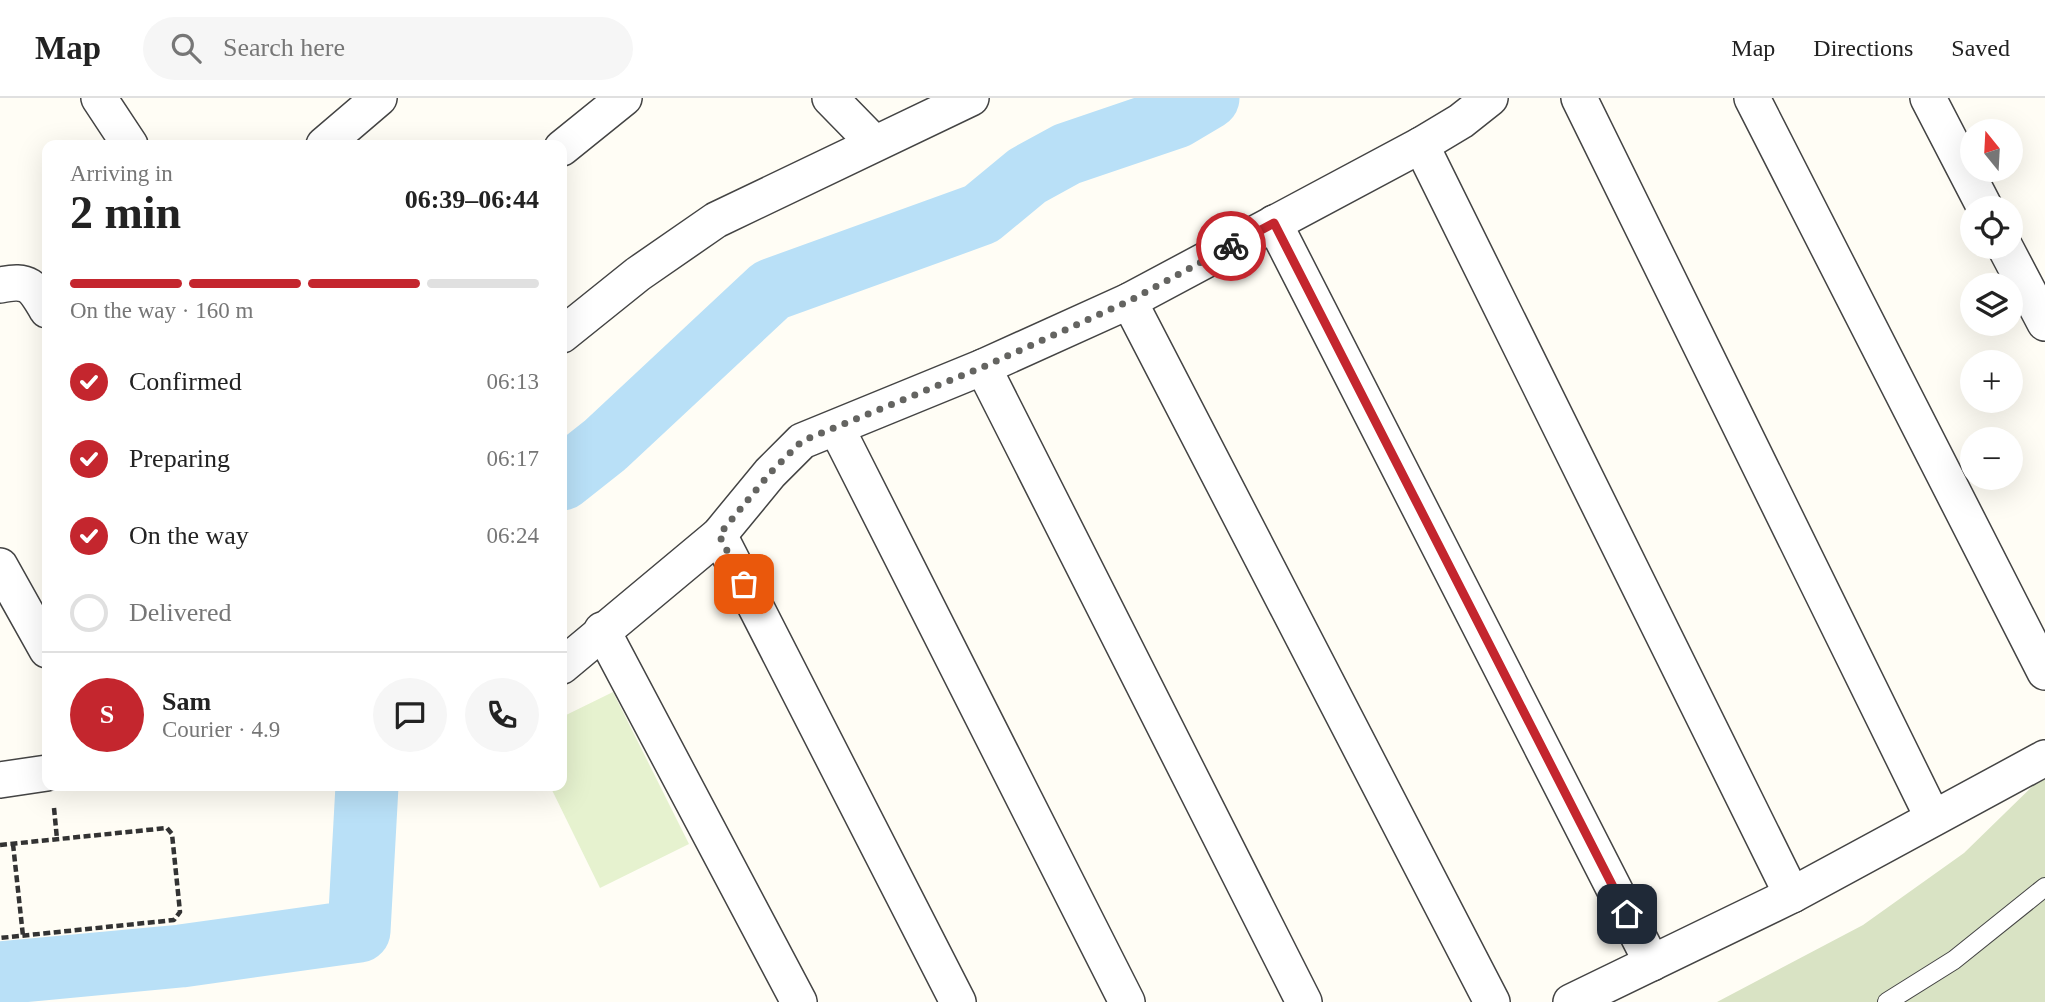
<!DOCTYPE html>
<meta charset="utf-8">
<style>
:root{--surface:#fff;--page:#f6f6f6;--text:#222;--muted:#767676;--line:#e0e0e0;--accent:#c4262e}
body{margin:0;font-family:Georgia,serif;background:var(--page);color:var(--text);height:100vh;display:flex;flex-direction:column;font-size:26px;white-space:nowrap}
*{box-sizing:border-box;margin:0}
p{font-size:23px;color:var(--muted)}
.icon{flex:none;width:38px;height:38px;fill:none;stroke:currentColor;stroke-width:2;stroke-linecap:round;stroke-linejoin:round}
.map{position:relative;flex:1;overflow:hidden}
.side{position:absolute;left:42px;top:42px;width:525px;height:651px;display:flex;flex-direction:column;background:var(--surface);border-radius:14px;box-shadow:0 7px 28px #0002}
.side>*{flex:none}
.needle{width:46px;rotate:342deg}
.buttons{position:absolute;left:1960px;top:21px;display:grid;gap:14px}
.buttons a{display:grid;place-items:center;width:63px;height:63px;border-radius:50%;background:var(--surface);box-shadow:0 7px 28px #0002;font-size:35px}
.pin{position:absolute;display:grid;place-items:center;width:60px;height:60px;color:#fff;margin:-30px;border-radius:14px;box-shadow:0 4px 10px #0006}
.courier{position:absolute;display:grid;place-items:center;width:70px;height:70px;margin:-35px;border:5px solid #c4262e;border-radius:50%;background:#fff;color:#222;box-shadow:0 2px 9px #0007}
.overview em{font-style:normal;font-weight:800}
.overview div{display:flex;flex-direction:column-reverse}
.overview{display:flex;align-items:center;justify-content:space-between;height:119px;padding:0 28px}
h1{font-size:46px;font-weight:800;line-height:52px}
.bar{display:grid;grid-template-columns:repeat(4,1fr);gap:10px 7px;align-content:center;height:84px;padding:0 28px}
.bar i{height:9px;border-radius:5px;background:var(--line)}
.bar .current{background:var(--accent)}
.bar p{grid-column:span 4}
.line{display:flex;align-items:center;gap:18px;padding:0 28px;border-top:2px solid var(--line)}
.line div{flex:1}
.round{display:grid;place-items:center;flex:none;width:74px;height:74px;border-radius:37px;background:var(--page)}
ol{padding:0 28px;list-style:none}
li{display:flex;align-items:center;gap:21px;height:77px}
li p{margin-inline-start:auto}
li .icon{padding:7px;border-radius:50%;background:var(--accent);color:#fff;stroke-width:4}
li:last-child{color:var(--muted)}
li i{width:38px;height:38px;border:4px solid var(--line);border-radius:50%}
header{display:flex;align-items:center;gap:42px;box-sizing:border-box;height:98px;padding:0 35px;background:var(--surface);border-bottom:2px solid var(--line)}
header strong{font-size:33px}
nav{display:flex;gap:38px;margin-inline-start:auto;font-size:24px}
.search{width:490px;height:63px;background:var(--page);display:flex;align-items:center;gap:18px;box-sizing:border-box;padding:0 24px;border-radius:38px;color:var(--muted);font-size:26px}
.map>svg:first-child{display:block}
.cemetery{fill:#d9e3c4}
.pitch{fill:#e6f2cf}
.lines{fill:none;stroke-linecap:round;stroke-linejoin:round}
.river{stroke:#b9e0f7;stroke-width:63}
.lane-casing{stroke:#444;stroke-width:20}
.street-casing{stroke:#444;stroke-width:38}
.path{stroke:#333;stroke-width:4.5;stroke-dasharray:7 3.5;stroke-linecap:butt}
.lane{stroke:#fff;stroke-width:18}
.street{stroke:#fff;stroke-width:35}
.done{stroke:#646461;stroke-width:7;stroke-dasharray:0 12.6}
.route{stroke:#c4262e;stroke-width:9}
</style>
<header>
<strong>Map</strong>
<div class="search"><svg class="icon" aria-label="search" viewBox="0 0 24 24"><circle cx="10" cy="10" r="6"/><path d="M15 15l6 6"/></svg>Search here</div>
<nav><a>Map</a><a>Directions</a><a>Saved</a></nav>
</header>
<div class="map">
<svg width="2045" height="904" viewBox="0 0 2045 904">
<rect width="100%" height="100%" fill="#fffdf5"/>
<!-- cemetery -->
<path class="cemetery" d="M2045 676V904H1717L1863 827 1964 755Z"/>
<!-- pitch -->
<path class="pitch" d="M613 594 689 746 600 790 550 688H562V619Z"/>
<g class="lines">
<!-- river -->
<g class="river">
<path d="M562 381 605 347 771 192 981 116 1027 78 1067 56 1176 19 1208 0"/>
<path d="M0 875 181 858 359 833 367 688"/>
</g>
<!-- lane casing -->
<g class="lane-casing">
<path id="lane" d="M1887 904 1954 862 2045 789"/>
</g>
<!-- street casing -->
<g class="street-casing">
<g id="street">
<path d="M99 0 130 47"/>
<path d="M830 0 874 45"/>
<path d="M1579 0 1933 720"/>
<path d="M1752 0 2045 574"/>
<path d="M1928 0 1985 110"/>
<path d="M324 47 379 0"/>
<path d="M1421 47 1792 797"/>
<path d="M562 50 624 0"/>
<path d="M1274 125 1652 865"/>
<path d="M2005 149 2045 225"/>
<path d="M0 187C29 181 33 188 47 212"/>
<path d="M1129 203 1492 904"/>
<path d="M562 237 638 176 716 122 971 0"/>
<path d="M983 269 1304 904"/>
<path d="M837 331 1127 904"/>
<path d="M719 437 958 904"/>
<path d="M0 468 47 552"/>
<path d="M602 532 799 904"/>
<path d="M562 568 719 437 770 375 802 343 983 269 1129 203 1421 47 1461 23 1490 0"/>
<path d="M0 682 47 675"/>
<path d="M1571 904 1792 797 2045 660"/>
</g>
</g>
<!-- path -->
<g class="path">
<path d="M54 710 57 741"/>
<path d="M13 746 23 838"/>
<path d="M0 747 167 730 172 736 180 814 174 822 0 840"/>
</g>
<!-- lane -->
<use href="#lane" class="lane"/>
<!-- street -->
<use href="#street" class="street"/>
</g>
<g class="lines">
<!-- done -->
<path class="done" d="M744 486 719 437 770 375 802 343 983 269 1129 203 1231 148"/>
<!-- route -->
<path class="route" d="M1231 148 1274 125 1627 816"/>
</g>
</svg>
<div class="buttons">
<a><svg class="needle" viewBox="-14 -14 28 28"><path d="M0-13l5 13h-10z" fill="#e53935"/><path d="M0 13l5-13h-10z" fill="#767676"/></svg></a>
<a><svg class="icon" aria-label="locate" viewBox="0 0 24 24"><circle cx="12" cy="12" r="6"/><path d="M12 2v4M12 18v4M2 12h4M18 12h4"/></svg></a>
<a><svg class="icon" aria-label="layers" viewBox="0 0 24 24"><path d="M12 4l9 5-9 5-9-5zM3 14l9 5 9-5"/></svg></a>
<a>+</a>
<a>−</a>
</div>
<div class="pin" style="left:744px;top:486px;background:#ea580c"><svg class="icon" aria-label="bag" viewBox="0 0 24 24"><path d="M5 8h14l-1 12H6zM9 8a3 3 0 0 1 6 0"/></svg></div>
<div class="pin" style="left:1627px;top:816px;background:#1f2937"><svg class="icon" aria-label="home" viewBox="0 0 24 24"><path d="M3 11l9-7 9 7M6 9v11h12V9"/></svg></div>
<div class="courier" style="left:1231px;top:148px"><svg class="icon" aria-label="bike" viewBox="0 0 24 24"><circle cx="6" cy="16" r="4"/><circle cx="18" cy="16" r="4"/><path d="M6 16l4-8h5l3 8M10 8l3 8H6M13 5h3"/></svg></div>
<section class="side">
<div class="overview"><div><h1>2 min</h1><p>Arriving in</p></div><em>06:39–06:44</em></div>
<div class="bar"><i class="current"></i><i class="current"></i><i class="current"></i><i></i><p>On the way · 160 m</p></div>
<ol>
<li><svg class="icon" aria-label="check" viewBox="0 0 24 24"><path d="M5 12l5 5 9-10"/></svg>Confirmed<p>06:13</p></li>
<li><svg class="icon" aria-label="check" viewBox="0 0 24 24"><path d="M5 12l5 5 9-10"/></svg>Preparing<p>06:17</p></li>
<li><svg class="icon" aria-label="check" viewBox="0 0 24 24"><path d="M5 12l5 5 9-10"/></svg>On the way<p>06:24</p></li>
<li><i></i>Delivered</li>
</ol>
<div class="line" style="height:126px"><b class="round" style="background:var(--accent);color:#fff">S</b><div><b>Sam</b><p>Courier · 4.9</p></div><a class="round"><svg class="icon" aria-label="chat" viewBox="0 0 24 24"><path d="M4 5h16v11H9l-5 4z"/></svg></a><a class="round"><svg class="icon" aria-label="phone" viewBox="0 0 24 24"><path d="M5 4h4l2 5-3 2q2 4 5 5l2-3 5 2v4C11 20 4 13 5 4z"/></svg></a></div>
</section>
</div>
